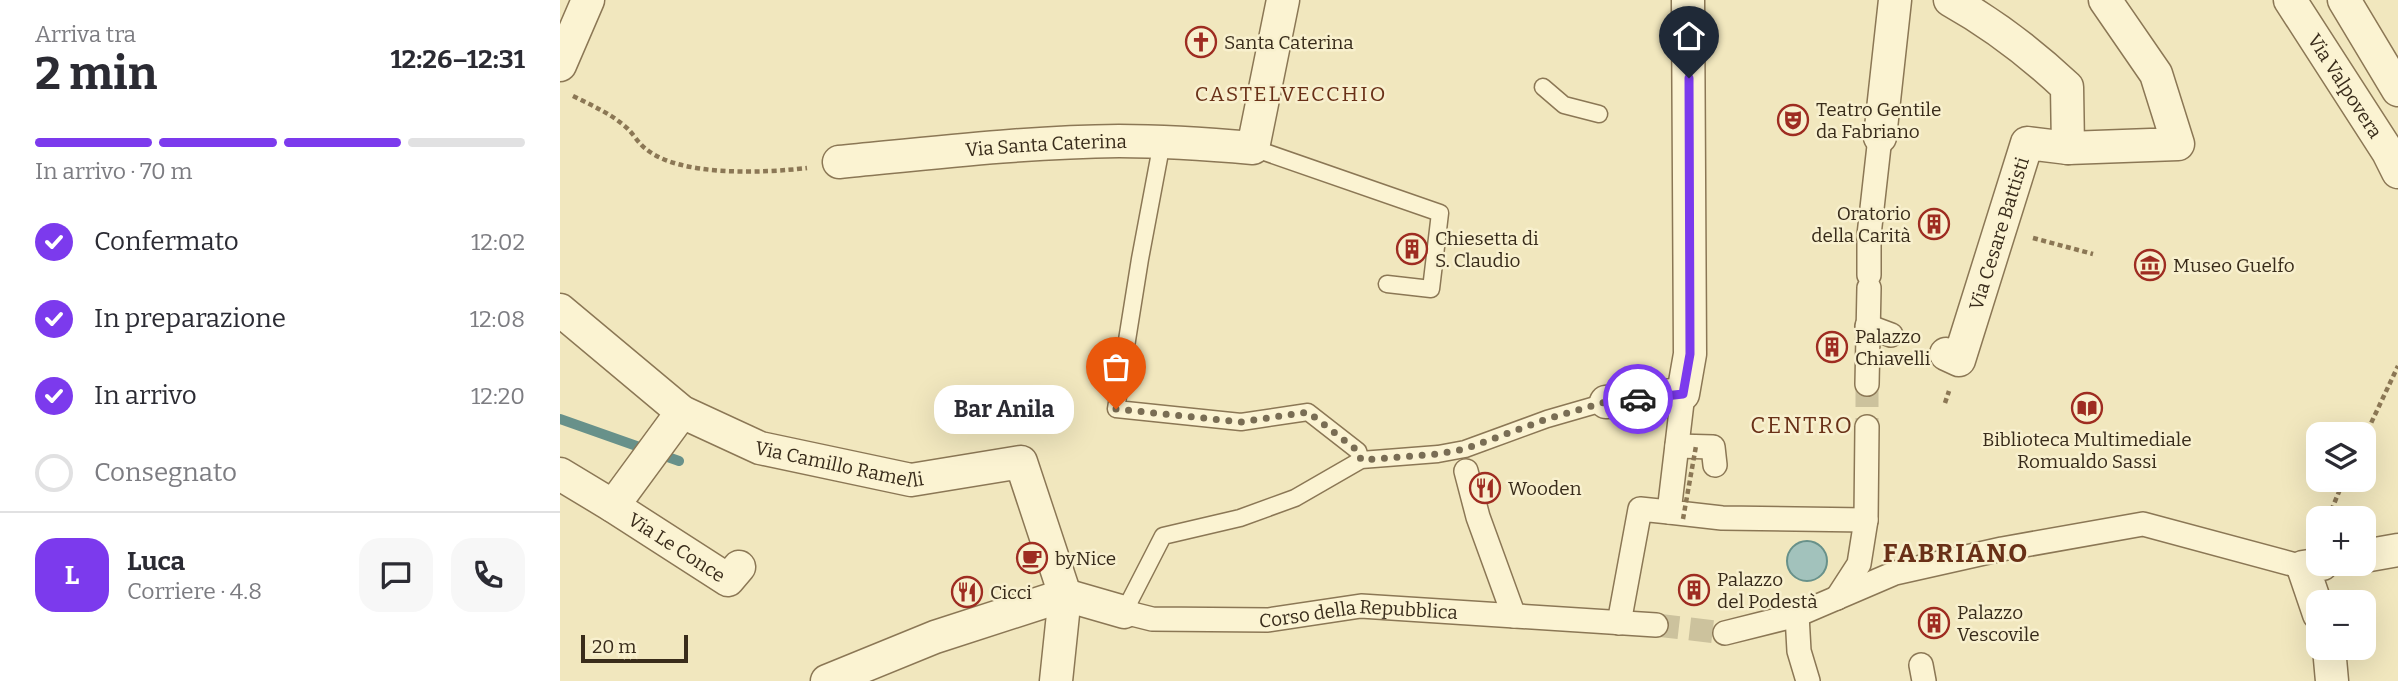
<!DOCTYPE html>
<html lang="it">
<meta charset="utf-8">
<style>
:root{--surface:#fff;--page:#f7f7f7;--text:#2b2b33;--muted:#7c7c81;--line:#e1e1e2;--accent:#7c3aed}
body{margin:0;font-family:Bitter,serif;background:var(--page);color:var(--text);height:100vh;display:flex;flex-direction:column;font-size:26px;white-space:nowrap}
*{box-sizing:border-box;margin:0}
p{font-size:23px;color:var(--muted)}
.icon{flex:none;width:38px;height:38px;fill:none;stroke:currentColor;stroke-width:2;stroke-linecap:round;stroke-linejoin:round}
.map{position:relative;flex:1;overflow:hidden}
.panel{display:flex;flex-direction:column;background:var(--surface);width:560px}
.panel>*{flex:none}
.controls{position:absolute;left:1746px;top:422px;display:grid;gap:14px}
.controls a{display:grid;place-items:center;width:70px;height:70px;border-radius:14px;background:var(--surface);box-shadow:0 7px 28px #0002;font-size:35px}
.scale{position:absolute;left:21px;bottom:18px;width:107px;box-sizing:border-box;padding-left:7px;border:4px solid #392c1b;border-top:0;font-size:19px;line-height:24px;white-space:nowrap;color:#392c1b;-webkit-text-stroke:5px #f8f0ce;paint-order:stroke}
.pin{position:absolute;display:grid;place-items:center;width:60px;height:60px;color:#fff;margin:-72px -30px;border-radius:50% 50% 50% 0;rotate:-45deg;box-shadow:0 0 7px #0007}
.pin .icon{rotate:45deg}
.courier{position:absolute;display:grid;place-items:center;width:70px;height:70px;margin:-35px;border:5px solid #7c3aed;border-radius:50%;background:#fff;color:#222;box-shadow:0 2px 9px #0007}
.bubble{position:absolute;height:49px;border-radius:21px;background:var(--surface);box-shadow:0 7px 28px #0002;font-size:23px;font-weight:700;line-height:49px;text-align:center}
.overview em{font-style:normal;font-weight:700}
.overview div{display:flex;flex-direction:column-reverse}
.overview{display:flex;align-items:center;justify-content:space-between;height:119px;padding:0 35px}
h1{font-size:46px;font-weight:700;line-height:52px}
.bar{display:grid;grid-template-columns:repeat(4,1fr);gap:10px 7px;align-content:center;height:84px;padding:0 35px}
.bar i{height:9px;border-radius:5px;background:var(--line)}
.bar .selected{background:var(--accent)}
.bar p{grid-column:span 4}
.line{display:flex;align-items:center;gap:18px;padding:0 35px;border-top:2px solid var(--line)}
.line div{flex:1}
.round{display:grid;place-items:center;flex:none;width:74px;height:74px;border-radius:21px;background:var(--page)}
ol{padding:0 35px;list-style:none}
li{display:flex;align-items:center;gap:21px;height:77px}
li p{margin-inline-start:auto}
li .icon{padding:7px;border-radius:50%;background:var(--accent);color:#fff;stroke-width:4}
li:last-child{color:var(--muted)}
li i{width:38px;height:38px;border:4px solid var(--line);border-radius:50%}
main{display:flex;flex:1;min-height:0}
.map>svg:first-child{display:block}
.water{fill:#a2c2bc;stroke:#68918a;stroke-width:2}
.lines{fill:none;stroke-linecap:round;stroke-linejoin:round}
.stream{stroke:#68918a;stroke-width:10}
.pedestrian-tunnel{stroke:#ccc29d;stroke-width:23;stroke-dasharray:23 11;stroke-linecap:butt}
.service-casing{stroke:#8b7755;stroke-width:19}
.pedestrian-casing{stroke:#8b7755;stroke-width:26}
.minor-casing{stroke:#8b7755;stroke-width:35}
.path{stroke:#8b7755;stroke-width:4.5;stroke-dasharray:5 3.5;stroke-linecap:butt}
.service{stroke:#fbf3d2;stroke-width:16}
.pedestrian{stroke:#fbf3d2;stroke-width:23}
.minor{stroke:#fbf3d2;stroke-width:32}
.path-bridge{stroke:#8b7755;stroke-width:4.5;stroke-dasharray:5 3.5;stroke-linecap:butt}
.done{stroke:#796d54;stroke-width:7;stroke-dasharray:0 12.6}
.route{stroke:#7c3aed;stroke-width:9}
.labels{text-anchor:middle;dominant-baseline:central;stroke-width:5;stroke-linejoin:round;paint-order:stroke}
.poi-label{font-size:19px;fill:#392c1b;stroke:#f8f0ce;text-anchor:start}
.street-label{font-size:19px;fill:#392c1b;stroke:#f8f0ce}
.neighbourhood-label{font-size:21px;letter-spacing:2px;fill:#693017;stroke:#f8f0ce}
.quarter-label{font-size:23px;letter-spacing:2px;fill:#693017;stroke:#f8f0ce}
.district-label{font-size:26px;font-weight:bold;letter-spacing:2px;fill:#693017;stroke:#f8f0ce}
</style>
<main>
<section class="panel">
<div class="overview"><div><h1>2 min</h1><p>Arriva tra</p></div><em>12:26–12:31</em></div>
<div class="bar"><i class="selected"></i><i class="selected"></i><i class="selected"></i><i></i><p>In arrivo · 70 m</p></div>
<ol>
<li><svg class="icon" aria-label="check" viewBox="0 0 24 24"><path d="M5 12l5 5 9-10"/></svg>Confermato<p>12:02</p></li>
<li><svg class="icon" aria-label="check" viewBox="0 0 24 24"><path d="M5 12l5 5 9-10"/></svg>In preparazione<p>12:08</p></li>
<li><svg class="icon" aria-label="check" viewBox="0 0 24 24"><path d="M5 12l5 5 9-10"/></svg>In arrivo<p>12:20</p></li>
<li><i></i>Consegnato</li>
</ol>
<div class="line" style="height:126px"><b class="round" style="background:var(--accent);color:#fff">L</b><div><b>Luca</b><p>Corriere · 4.8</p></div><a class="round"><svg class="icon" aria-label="chat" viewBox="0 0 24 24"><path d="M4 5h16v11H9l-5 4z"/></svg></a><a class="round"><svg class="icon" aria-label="phone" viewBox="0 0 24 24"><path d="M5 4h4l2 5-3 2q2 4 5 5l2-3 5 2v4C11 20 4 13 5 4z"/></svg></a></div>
</section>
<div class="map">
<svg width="1838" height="681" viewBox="0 0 1838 681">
<rect width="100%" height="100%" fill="#f1e7be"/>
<!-- water -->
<circle class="water" cx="1247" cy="561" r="20"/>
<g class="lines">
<!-- stream -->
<path class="stream" d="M0 419 119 461"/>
<!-- pedestrian-tunnel -->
<g class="pedestrian-tunnel">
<path d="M1307 384V427"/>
<path d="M1096 625 1165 633"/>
</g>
<!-- service casing -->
<g class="service-casing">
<g id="service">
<path d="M983 87 1004 105 1039 114"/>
<path d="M602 142 580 259 556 409 681 422 748 412 798 451 801 460"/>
<path d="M693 148 880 213 871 289 827 284"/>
<path d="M564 612 603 536 680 518 735 498 801 460 878 454 905 449 987 419 1046 402"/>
</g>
</g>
<!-- pedestrian casing -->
<g class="pedestrian-casing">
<g id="pedestrian">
<path d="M1309 275V235L1320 137"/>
<path d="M1307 326 1331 335"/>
<path d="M1307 384 1309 288"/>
<path d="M1123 394 1109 512 1162 518 1306 520"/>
<path d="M1117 446 1153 447 1155 465"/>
<path d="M906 471 918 517 954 616"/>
<path d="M1277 598 1299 564 1306 520 1307 427"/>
<path id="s1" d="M564 612 592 619 708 620 801 606 1096 625"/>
<path d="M1237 615 1239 651 1248 681"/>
<path d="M1059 623 1080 509 1109 512"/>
<path d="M1165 633 1237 615 1335 573 1442 549 1583 524 1743 567"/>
<path d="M1361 665 1364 681"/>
</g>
</g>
<!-- minor casing -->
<g class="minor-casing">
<g id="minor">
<path d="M1390 0C1433 24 1472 54 1507 87L1508 148"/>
<path id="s2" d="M1730 0 1828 152 1838 172"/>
<path d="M1784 0 1838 90"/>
<path d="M0 65 28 0"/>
<path d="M1320 137 1335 0"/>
<path id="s3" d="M279 162C372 153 465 142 559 141 603 141 648 144 693 148L723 0"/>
<path id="s4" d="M0 310 122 412 200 448 351 480 461 462 505 595 496 681"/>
<path id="s5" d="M1386 354 1399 360 1467 143 1508 148 1618 144 1596 74 1545 0"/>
<path d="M1046 402 1123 394 1130 354 1128 0"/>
<path id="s6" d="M0 474 53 506 168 580 179 567"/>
<path d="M53 506 122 412"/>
<path d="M1804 556 1838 550"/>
<path d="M505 595 564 612"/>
<path d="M1759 614 1743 567 1762 564"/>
<path d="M1769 648 1772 681"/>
<path d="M267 681 375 637 505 595"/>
</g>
</g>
<!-- path -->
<g class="path">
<path d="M13 96C33 106 52 114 68 129 74 135 79 144 86 149 120 177 204 173 247 168"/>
<path d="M1473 238 1533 254"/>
<path d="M1385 403 1389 391"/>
<path d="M1804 438 1838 366"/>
<path d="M1762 510 1769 512"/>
<path d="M1768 518 1784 480"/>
</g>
<!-- service -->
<use href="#service" class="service"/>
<!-- pedestrian -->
<use href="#pedestrian" class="pedestrian"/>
<!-- minor -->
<use href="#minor" class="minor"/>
<!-- path-bridge -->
<path class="path-bridge" d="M1123 519 1136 446"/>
</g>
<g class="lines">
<!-- done -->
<path class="done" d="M556 409 681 422 748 412 798 451 801 460 878 454 905 449 987 419 1046 402 1078 399"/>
<!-- route -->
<path class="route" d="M1078 399 1123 394 1130 354 1129 78"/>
</g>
<!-- icons -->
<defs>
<g id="church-ring" transform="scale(1.575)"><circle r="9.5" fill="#f8f0ce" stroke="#9e2c21" stroke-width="1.5"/><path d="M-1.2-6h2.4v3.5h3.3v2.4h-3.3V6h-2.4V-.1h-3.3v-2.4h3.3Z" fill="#9e2c21"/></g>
<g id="theatre-ring" transform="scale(1.575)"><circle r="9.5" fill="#f8f0ce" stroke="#9e2c21" stroke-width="1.5"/><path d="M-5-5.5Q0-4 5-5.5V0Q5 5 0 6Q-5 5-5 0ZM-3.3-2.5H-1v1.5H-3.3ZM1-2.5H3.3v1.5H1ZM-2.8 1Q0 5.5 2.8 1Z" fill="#9e2c21"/></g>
<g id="building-ring" transform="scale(1.575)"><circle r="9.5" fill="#f8f0ce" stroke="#9e2c21" stroke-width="1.5"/><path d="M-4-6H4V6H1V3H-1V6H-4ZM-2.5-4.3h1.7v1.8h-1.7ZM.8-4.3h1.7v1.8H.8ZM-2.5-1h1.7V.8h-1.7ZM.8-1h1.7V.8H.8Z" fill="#9e2c21"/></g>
<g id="museum-ring" transform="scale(1.575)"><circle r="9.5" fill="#f8f0ce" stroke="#9e2c21" stroke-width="1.5"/><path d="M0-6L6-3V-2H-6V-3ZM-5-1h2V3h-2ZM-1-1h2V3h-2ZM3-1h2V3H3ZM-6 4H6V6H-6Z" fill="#9e2c21"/></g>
<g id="library-ring" transform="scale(1.575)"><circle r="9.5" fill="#f8f0ce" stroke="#9e2c21" stroke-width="1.5"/><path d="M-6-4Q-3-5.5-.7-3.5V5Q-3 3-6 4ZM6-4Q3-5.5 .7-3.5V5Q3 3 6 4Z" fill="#9e2c21"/></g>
<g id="restaurant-ring" transform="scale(1.575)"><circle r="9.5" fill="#f8f0ce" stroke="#9e2c21" stroke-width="1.5"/><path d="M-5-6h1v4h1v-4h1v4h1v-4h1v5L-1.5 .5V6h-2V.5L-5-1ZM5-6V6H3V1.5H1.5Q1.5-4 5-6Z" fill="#9e2c21"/></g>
<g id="cafe-ring" transform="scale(1.575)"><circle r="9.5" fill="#f8f0ce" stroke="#9e2c21" stroke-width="1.5"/><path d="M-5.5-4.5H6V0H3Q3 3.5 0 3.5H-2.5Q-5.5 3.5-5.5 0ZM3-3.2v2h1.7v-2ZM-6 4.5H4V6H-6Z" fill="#9e2c21"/></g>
</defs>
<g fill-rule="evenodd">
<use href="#church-ring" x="641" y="42"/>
<use href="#theatre-ring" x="1233" y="120"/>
<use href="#building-ring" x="1374" y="224"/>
<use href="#building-ring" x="852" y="249"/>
<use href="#museum-ring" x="1590" y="265"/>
<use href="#building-ring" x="1272" y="347"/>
<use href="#library-ring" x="1527" y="408"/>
<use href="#restaurant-ring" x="925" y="488"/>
<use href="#cafe-ring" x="472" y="558"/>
<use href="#building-ring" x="1134" y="590"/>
<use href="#restaurant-ring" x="407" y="592"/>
<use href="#building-ring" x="1374" y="623"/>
</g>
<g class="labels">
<!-- poi labels -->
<g class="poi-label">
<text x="664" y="42">Santa Caterina</text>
<text x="1256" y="109">Teatro Gentile<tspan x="1256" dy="22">da Fabriano</tspan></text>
<text x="1351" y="213" text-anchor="end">Oratorio<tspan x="1351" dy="22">della Carità</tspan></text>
<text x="875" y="238">Chiesetta di<tspan x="875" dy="22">S. Claudio</tspan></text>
<text x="1613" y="265">Museo Guelfo</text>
<text x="1295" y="336">Palazzo<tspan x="1295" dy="22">Chiavelli</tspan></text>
<text x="1527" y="439" text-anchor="middle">Biblioteca Multimediale<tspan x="1527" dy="22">Romualdo Sassi</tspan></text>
<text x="948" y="488">Wooden</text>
<text x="495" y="558">byNice</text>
<text x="1157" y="579">Palazzo<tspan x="1157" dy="22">del Podestà</tspan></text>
<text x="430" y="592">Cicci</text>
<text x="1397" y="612">Palazzo<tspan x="1397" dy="22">Vescovile</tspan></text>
</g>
<!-- street labels -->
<g class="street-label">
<text stroke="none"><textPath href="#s2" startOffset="102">Via Valpovera</textPath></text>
<text stroke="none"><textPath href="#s3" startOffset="208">Via Santa Caterina</textPath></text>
<text stroke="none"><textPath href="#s5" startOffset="147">Via Cesare Battisti</textPath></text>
<text stroke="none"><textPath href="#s4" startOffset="326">Via Camillo Ramelli</textPath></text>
<text stroke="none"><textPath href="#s6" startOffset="138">Via Le Conce</textPath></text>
<text stroke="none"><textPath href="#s1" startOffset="236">Corso della Repubblica</textPath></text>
</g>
<!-- neighbourhood labels -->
<g class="neighbourhood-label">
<text x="731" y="94">CASTELVECCHIO</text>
</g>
<!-- quarter labels -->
<g class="quarter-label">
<text x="1242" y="425">CENTRO</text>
</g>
<!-- district labels -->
<g class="district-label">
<text x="1396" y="553">FABRIANO</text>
</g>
</g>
</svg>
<div class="controls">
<a><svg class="icon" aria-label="layers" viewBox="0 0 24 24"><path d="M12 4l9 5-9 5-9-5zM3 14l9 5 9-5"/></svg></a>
<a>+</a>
<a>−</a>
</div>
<div class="scale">20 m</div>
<div class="pin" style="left:556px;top:409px;background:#ea580c"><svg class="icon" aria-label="bag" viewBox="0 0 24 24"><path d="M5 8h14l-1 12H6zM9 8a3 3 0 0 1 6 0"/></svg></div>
<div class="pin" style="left:1129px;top:78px;background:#1f2937"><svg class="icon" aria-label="home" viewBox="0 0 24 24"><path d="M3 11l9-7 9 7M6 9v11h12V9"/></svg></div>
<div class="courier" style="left:1078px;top:399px"><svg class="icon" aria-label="car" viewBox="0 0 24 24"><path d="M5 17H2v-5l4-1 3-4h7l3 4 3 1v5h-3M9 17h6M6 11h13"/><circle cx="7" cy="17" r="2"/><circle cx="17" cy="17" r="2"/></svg></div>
<div class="bubble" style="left:374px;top:385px;width:140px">Bar Anila</div>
</div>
</main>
